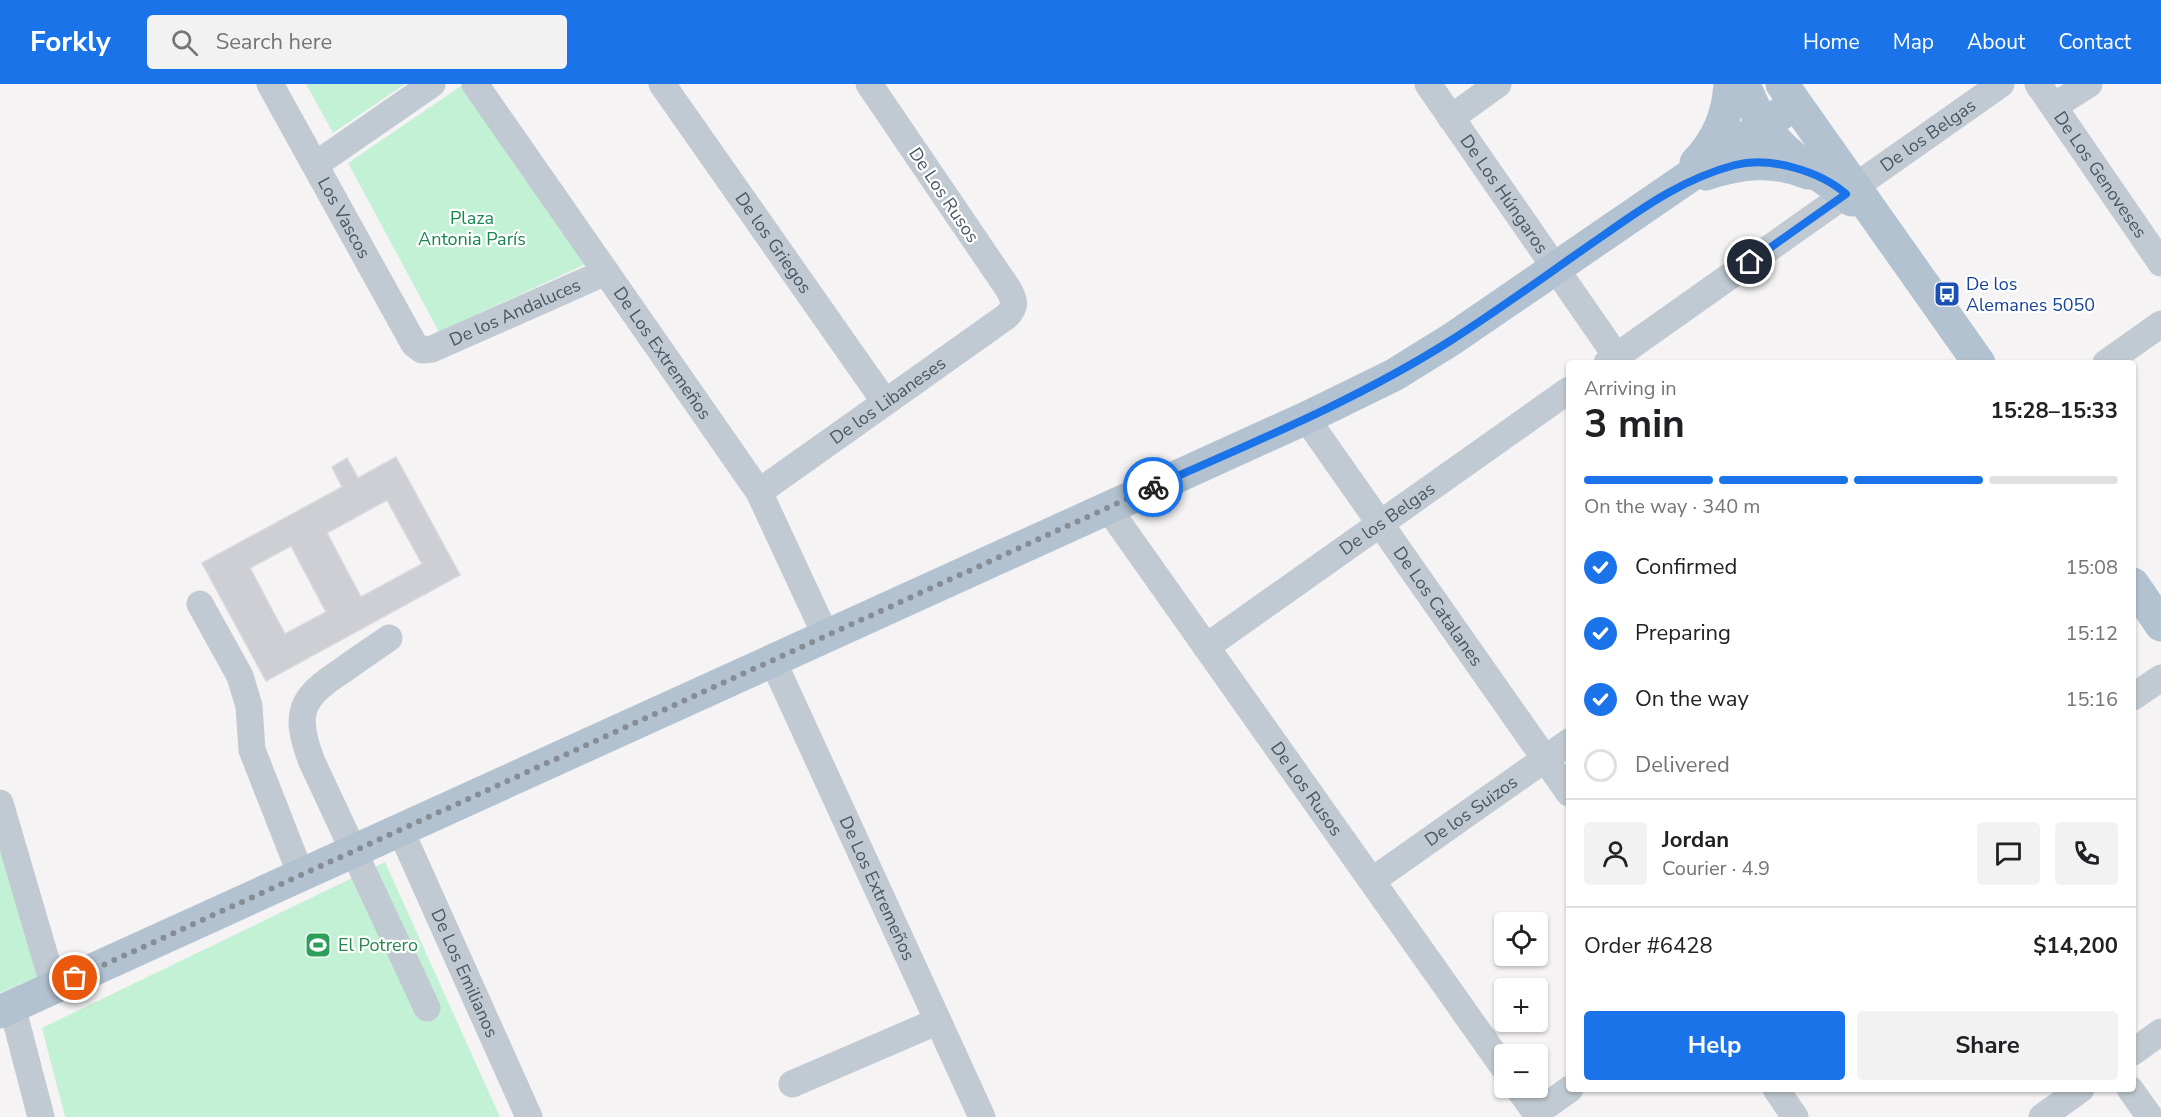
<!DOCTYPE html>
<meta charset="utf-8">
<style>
:root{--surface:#fff;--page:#f2f2f2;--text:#202124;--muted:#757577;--line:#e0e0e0;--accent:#1a73e8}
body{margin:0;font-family:"Nunito Sans",sans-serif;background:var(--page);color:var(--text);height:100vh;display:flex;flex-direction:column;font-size:22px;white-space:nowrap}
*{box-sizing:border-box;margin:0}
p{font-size:20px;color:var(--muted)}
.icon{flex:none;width:33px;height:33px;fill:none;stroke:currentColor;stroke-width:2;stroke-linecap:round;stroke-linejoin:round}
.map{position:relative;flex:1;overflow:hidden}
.details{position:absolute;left:1566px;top:276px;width:570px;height:732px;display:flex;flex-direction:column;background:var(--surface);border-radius:6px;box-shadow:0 2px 4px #0004}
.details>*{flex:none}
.controls{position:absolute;left:1494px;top:828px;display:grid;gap:12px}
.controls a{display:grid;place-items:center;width:54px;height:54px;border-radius:6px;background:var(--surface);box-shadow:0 2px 4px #0004;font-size:30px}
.pin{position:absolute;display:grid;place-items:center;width:51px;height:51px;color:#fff;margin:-26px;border:3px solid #fff;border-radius:50%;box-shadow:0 2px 6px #0007}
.courier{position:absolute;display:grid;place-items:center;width:60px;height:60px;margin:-30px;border:4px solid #1a73e8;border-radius:50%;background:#fff;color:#222;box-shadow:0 2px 8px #0007}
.head em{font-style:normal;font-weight:700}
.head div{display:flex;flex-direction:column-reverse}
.head{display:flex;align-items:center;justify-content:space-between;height:102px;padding:0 18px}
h1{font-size:39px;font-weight:700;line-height:45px}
.bar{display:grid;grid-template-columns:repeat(4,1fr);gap:9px 6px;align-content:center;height:72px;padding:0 18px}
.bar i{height:8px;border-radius:4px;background:var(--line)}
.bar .on{background:var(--accent)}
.bar p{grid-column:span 4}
.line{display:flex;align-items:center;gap:15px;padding:0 18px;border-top:2px solid var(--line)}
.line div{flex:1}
.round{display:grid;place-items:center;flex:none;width:63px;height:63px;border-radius:6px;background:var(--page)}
ol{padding:0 18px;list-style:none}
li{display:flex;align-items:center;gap:18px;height:66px}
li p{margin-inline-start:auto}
li .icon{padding:6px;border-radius:50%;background:var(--accent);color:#fff;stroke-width:4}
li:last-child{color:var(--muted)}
li i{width:33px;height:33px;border:3px solid var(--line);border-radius:50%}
.button{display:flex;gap:12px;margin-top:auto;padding:12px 18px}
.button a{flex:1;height:69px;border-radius:6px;background:var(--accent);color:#fff;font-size:24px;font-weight:700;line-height:69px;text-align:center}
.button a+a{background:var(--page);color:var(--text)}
header{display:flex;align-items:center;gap:36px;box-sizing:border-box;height:84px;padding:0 30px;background:var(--accent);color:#fff}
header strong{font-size:28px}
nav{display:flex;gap:33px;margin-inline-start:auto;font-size:21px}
.search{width:420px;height:54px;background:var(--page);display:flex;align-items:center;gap:15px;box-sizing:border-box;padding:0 21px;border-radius:6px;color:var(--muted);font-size:22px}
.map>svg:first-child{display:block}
.green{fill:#c3f1d5}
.building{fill:#cdcfd5;stroke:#d7d9de;stroke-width:1.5;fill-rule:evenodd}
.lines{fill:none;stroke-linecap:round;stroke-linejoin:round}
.minor{stroke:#c1cad2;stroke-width:27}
.major{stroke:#b3c2d1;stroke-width:33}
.done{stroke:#868d94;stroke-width:6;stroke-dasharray:0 10.8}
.route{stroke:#1a73e8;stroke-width:8}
.labels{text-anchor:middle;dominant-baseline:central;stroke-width:4.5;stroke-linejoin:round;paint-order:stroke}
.street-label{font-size:18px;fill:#4a5661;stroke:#fff}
.park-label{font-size:18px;fill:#17864f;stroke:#fff}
.transit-label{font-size:18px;fill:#164399;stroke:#fff;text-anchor:start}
.leisure-label{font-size:18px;fill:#27864d;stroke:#fff;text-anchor:start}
</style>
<header>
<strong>Forkly</strong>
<div class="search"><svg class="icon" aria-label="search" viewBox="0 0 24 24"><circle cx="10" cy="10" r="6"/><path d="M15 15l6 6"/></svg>Search here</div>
<nav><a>Home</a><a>Map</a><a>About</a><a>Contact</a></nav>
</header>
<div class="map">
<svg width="2161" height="1033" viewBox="0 0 2161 1033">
<rect width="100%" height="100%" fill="#f5f3f3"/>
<!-- green -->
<g class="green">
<path d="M306 0H405L333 49Z"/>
<path d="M464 0 590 178 439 248 348 79Z"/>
<path d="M5 767 39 892 0 909V768Z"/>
<path d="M385 778 500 1033H65L42 944Z"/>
</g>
<!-- building -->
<path class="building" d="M396 373 460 491 266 597 202 479 342 403 332 383 347 374 358 394ZM387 416 422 480 361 513 327 449ZM291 462 326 528 285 550 250 484Z"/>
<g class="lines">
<!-- minor -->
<g class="minor">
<path id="s1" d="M270 0 414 260 422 266 432 265 606 188"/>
<path id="s2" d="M475 0 759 408 826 552"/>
<path id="s3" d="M662 0 885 318"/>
<path id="s4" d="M1428 0 1621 279"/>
<path id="s5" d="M2038 0 2161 179"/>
<path d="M2054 22 2089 0"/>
<path d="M1451 34 1498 0"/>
<path d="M315 81 432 0"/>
<path id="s6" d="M1856 102 2001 0"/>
<path d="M1607 279 1846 110"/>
<path d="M2106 279 2161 240"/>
<path id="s7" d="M1306 334 1569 709"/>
<path id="s8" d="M759 408 1007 232C1016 222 1015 218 1009 206L869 0"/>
<path id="s9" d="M1108 424 1504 984"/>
<path d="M200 520 240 592 249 622 252 666 301 791"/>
<path d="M389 554C373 565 358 575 343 586 300 614 293 629 312 678L427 924"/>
<path id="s10" d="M1206 563 1569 306"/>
<path id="s11" d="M773 577 982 1033"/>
<path d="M2133 613 2161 594"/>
<path d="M0 719 54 903"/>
<path id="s12" d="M400 745 529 1033"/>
<path id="s13" d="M1373 796 1569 658"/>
<path d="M12 922 41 1033"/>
<path d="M2133 968 2161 948"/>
<path d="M792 1000 938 937"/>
<path d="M1518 1004 1539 1033"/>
<path d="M1776 1005 1795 1033"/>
<path d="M2130 1005 2150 1033"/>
<path d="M1536 1029 1570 1005"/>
<path d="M2042 1033 2081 1005"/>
</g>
<!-- major -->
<g class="major">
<path d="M1744 0C1754 27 1769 54 1792 72 1812 88 1834 99 1852 116"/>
<path d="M1782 0 1979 279"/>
<path d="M1696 79C1718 56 1728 31 1730 0"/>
<path d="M1706 90C1741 78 1773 75 1808 89"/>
<path d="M2133 500 2161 541"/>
<path d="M0 928 1306 334 1394 291 1452 255 1795 20"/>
</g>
</g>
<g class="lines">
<!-- done -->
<path class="done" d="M75 894 1153 403"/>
<!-- route -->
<path class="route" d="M1153 403C1254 358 1357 316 1450 257 1502 224 1553 186 1604 151 1645 122 1685 94 1735 81 1769 72 1820 87 1846 110L1750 178"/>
</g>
<!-- icons -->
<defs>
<g id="bus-square" transform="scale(1.35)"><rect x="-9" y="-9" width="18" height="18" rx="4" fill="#1a4fb4" stroke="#fff"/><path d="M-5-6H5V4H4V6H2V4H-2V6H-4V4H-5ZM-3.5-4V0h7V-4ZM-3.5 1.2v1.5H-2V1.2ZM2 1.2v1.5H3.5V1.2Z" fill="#fff"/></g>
<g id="stadium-square" transform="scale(1.35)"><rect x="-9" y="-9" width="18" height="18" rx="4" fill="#2e9e5b" stroke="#fff"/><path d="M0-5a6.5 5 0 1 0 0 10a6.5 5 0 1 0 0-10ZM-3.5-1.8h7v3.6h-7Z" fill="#fff"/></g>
</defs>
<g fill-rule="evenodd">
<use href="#bus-square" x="1947" y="210"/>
<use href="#stadium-square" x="318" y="861"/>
</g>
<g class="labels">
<!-- street labels -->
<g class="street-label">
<text stroke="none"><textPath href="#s6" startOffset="88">De los Belgas</textPath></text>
<text stroke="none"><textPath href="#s5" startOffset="110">De Los Genoveses</textPath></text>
<text stroke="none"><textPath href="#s4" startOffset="134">De Los Húngaros</textPath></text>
<text transform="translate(944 111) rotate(56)">De Los Rusos</text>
<text stroke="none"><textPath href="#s1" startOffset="153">Los Vascos</textPath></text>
<text stroke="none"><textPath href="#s3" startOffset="194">De los Griegos</textPath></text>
<text stroke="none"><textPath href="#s1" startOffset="408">De los Andaluces</textPath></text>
<text stroke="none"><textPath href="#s2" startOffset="328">De Los Extremeños</textPath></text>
<text stroke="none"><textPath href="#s8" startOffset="158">De los Libaneses</textPath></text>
<text stroke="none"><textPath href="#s10" startOffset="222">De los Belgas</textPath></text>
<text stroke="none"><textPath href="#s7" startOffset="230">De Los Catalanes</textPath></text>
<text stroke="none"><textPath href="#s9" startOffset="344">De Los Rusos</textPath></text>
<text stroke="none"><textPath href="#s13" startOffset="120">De los Suizos</textPath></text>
<text stroke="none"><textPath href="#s11" startOffset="250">De Los Extremeños</textPath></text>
<text stroke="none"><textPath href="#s12" startOffset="158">De Los Emilianos</textPath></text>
</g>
<!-- park labels -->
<g class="park-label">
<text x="472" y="134">Plaza<tspan x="472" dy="21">Antonia París</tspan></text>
</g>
<!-- transit labels -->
<g class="transit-label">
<text x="1966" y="200">De los<tspan x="1966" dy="21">Alemanes 5050</tspan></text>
</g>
<!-- leisure labels -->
<g class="leisure-label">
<text x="338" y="861">El Potrero</text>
</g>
</g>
</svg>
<div class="controls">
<a><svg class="icon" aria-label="locate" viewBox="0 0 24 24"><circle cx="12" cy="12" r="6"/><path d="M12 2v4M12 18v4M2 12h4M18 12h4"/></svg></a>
<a>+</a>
<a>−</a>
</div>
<div class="pin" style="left:75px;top:894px;background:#ea580c"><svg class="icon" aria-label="bag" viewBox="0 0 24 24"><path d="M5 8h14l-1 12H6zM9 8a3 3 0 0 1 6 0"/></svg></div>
<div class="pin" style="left:1750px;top:178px;background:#1f2937"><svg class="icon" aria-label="home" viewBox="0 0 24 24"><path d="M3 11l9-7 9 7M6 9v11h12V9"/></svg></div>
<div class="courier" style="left:1153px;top:403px"><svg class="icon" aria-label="bike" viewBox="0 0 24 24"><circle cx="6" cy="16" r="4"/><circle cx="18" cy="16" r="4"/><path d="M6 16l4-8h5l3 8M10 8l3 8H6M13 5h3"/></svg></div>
<section class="details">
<div class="head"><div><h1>3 min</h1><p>Arriving in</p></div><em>15:28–15:33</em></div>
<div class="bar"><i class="on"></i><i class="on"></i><i class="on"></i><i></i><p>On the way · 340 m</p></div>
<ol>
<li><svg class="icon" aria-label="check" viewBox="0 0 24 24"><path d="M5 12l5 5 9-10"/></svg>Confirmed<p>15:08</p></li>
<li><svg class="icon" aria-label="check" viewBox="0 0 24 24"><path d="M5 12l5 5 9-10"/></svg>Preparing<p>15:12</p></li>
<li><svg class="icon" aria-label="check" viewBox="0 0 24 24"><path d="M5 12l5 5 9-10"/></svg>On the way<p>15:16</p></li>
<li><i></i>Delivered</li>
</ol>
<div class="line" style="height:108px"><a class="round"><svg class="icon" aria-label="person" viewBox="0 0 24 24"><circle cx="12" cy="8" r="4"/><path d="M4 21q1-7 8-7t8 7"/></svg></a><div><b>Jordan</b><p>Courier · 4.9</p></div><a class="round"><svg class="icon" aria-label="chat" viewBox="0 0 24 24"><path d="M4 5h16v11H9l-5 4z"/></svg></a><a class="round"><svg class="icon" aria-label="phone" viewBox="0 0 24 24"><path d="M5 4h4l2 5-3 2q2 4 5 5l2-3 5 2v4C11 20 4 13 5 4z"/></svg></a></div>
<div class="line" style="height:78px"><div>Order #6428</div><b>$14,200</b></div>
<div class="button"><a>Help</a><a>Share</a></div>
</section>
</div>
